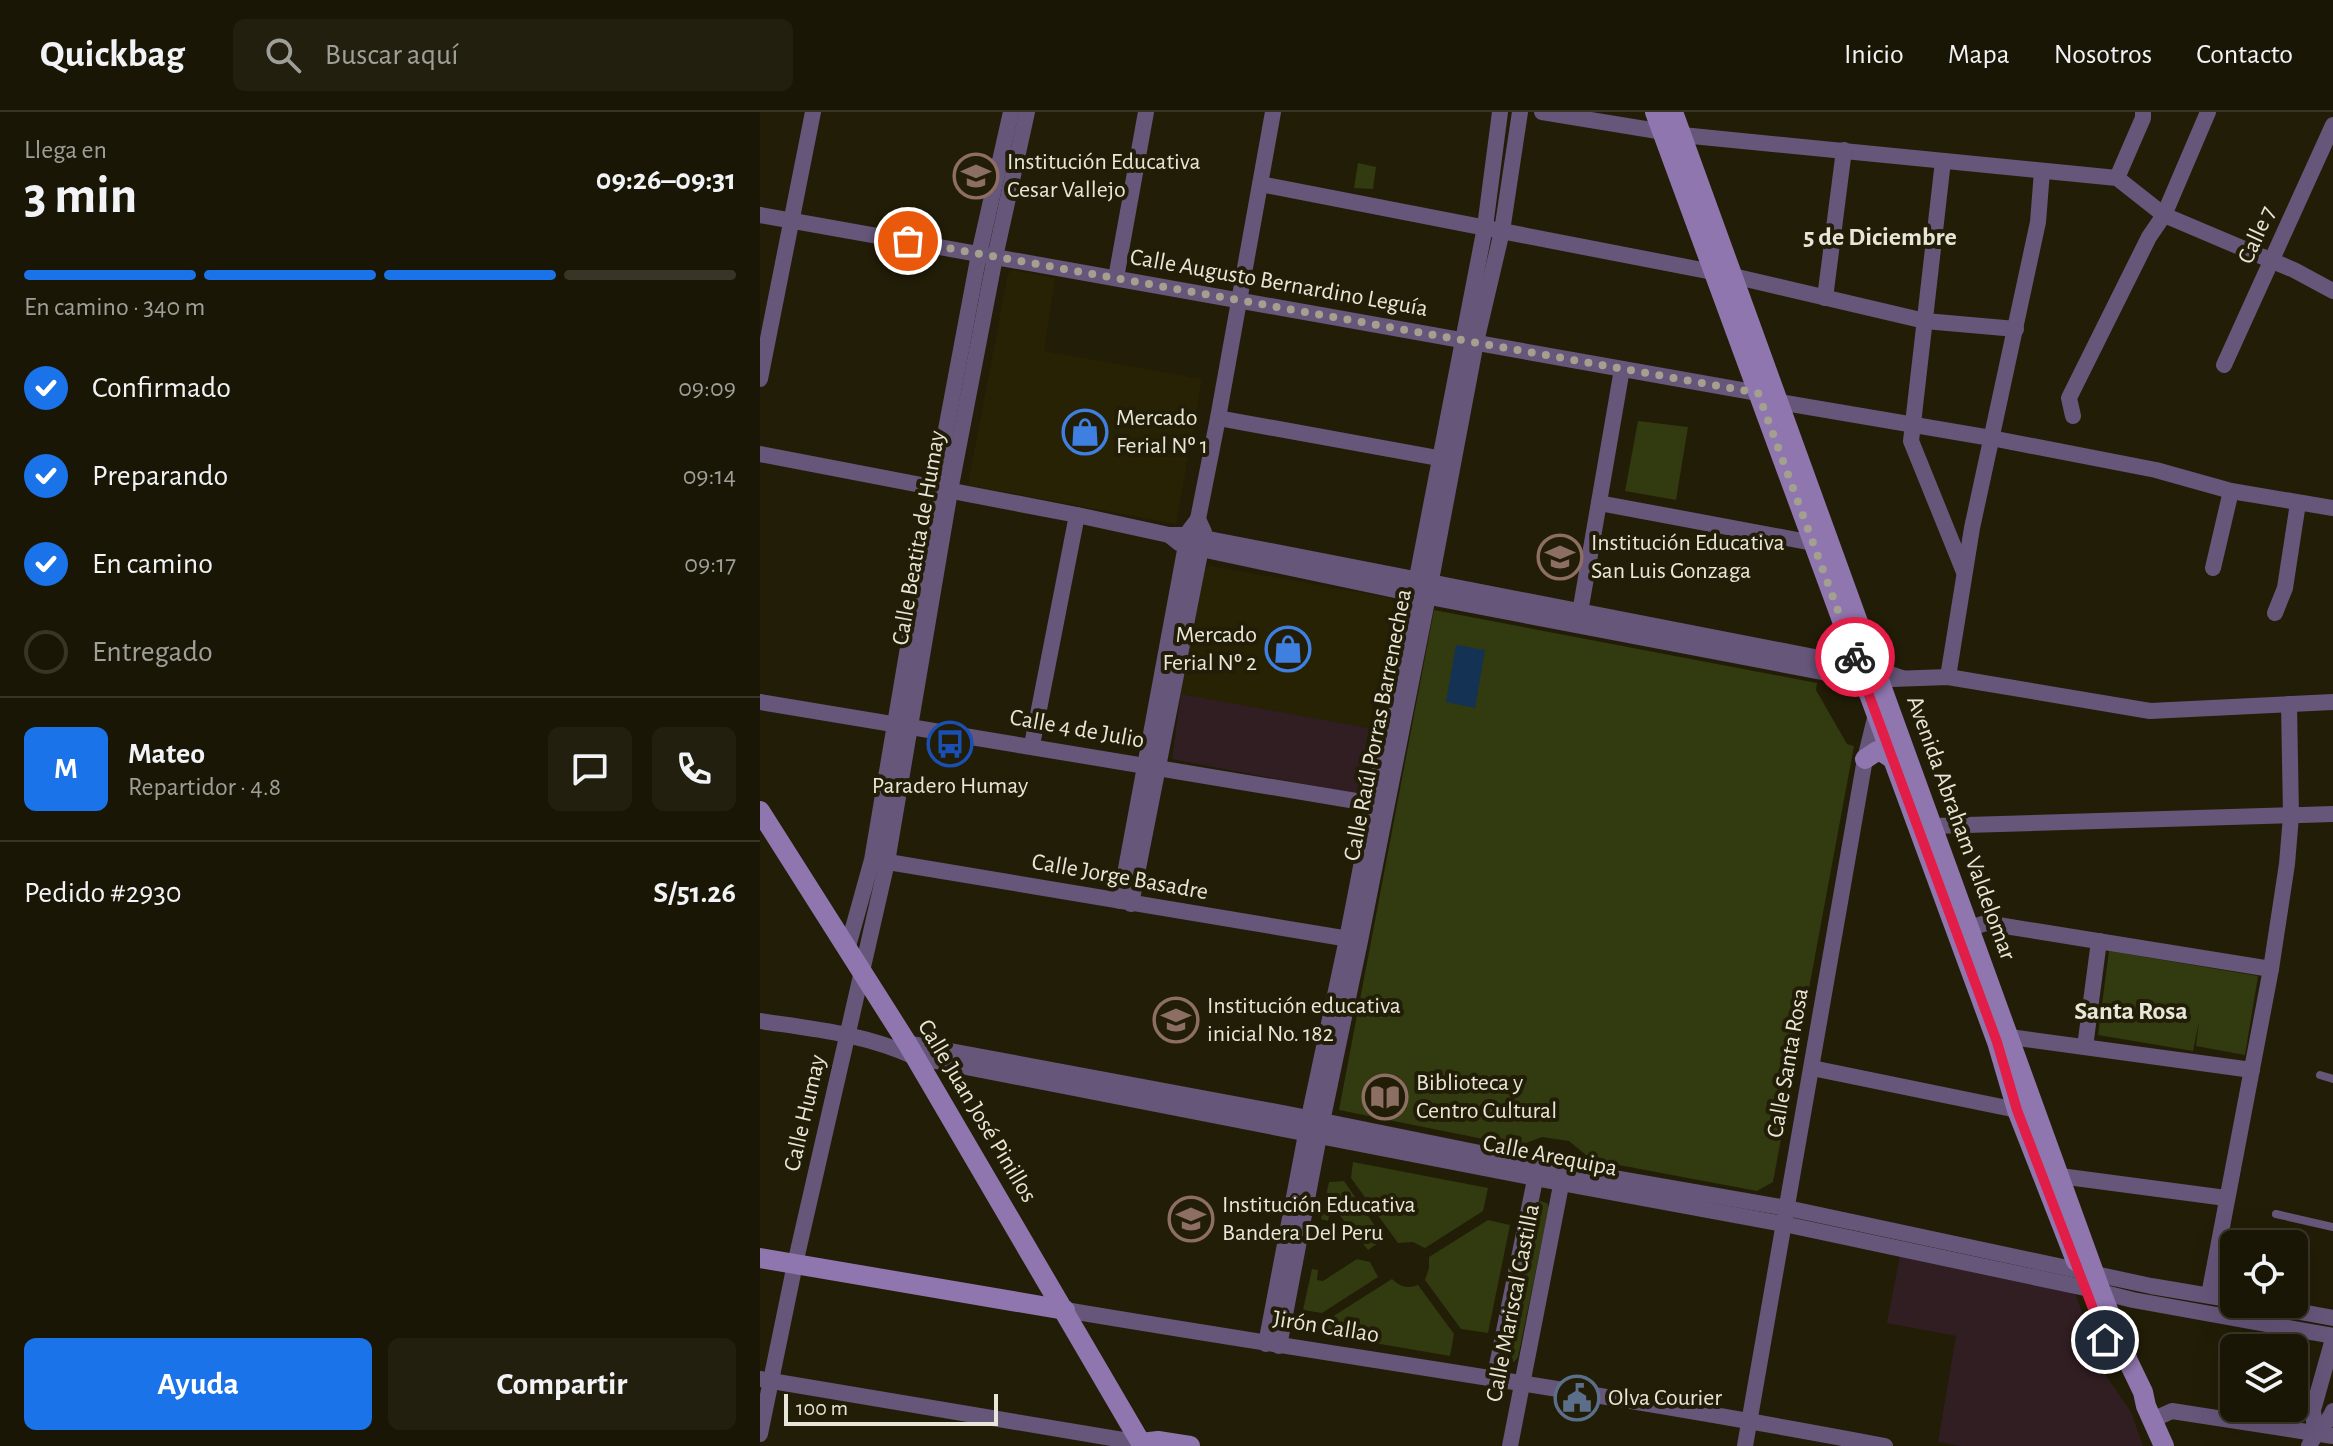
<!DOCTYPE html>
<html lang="es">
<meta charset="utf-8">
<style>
:root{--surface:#1a1605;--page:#231f0f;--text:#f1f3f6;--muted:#9f9f9a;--line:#383527;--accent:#1a73e8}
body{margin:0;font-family:"Alegreya Sans",sans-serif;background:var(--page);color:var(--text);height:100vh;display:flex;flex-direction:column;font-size:30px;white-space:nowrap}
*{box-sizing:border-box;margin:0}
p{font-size:26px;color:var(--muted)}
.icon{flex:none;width:44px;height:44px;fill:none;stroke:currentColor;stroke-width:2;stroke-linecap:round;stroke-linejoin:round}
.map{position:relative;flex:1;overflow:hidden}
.details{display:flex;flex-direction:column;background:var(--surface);width:760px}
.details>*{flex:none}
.tools{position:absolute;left:1460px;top:1118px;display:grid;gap:16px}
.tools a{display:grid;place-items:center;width:88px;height:88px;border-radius:12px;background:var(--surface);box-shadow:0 8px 32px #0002,0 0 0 2px var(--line);font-size:40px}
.scale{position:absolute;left:24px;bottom:20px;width:214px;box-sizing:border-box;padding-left:8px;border:4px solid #e8e6d8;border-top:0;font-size:22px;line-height:28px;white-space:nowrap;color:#e8e6d8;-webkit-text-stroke:6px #221d07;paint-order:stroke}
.pin{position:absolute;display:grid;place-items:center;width:68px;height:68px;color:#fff;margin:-34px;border:4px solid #fff;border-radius:50%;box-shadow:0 2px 8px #0007}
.courier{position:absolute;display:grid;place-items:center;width:80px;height:80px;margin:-40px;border:6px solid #e11d48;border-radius:50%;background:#fff;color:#222;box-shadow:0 2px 10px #0007}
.overview em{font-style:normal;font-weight:700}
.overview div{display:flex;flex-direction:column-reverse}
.overview{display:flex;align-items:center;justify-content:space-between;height:136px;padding:0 24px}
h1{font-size:52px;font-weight:700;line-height:60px}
.bar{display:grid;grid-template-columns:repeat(4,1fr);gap:12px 8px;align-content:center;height:96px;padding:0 24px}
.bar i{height:10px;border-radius:6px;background:var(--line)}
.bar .on{background:var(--accent)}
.bar p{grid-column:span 4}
.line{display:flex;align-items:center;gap:20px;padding:0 24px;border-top:2px solid var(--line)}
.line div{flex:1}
.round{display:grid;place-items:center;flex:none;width:84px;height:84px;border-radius:12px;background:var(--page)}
ol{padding:0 24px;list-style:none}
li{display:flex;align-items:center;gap:24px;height:88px}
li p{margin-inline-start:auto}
li .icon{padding:8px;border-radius:50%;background:var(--accent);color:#fff;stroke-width:4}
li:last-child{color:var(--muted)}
li i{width:44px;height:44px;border:4px solid var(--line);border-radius:50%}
.primary-button{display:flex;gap:16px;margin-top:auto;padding:16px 24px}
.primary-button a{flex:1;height:92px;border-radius:12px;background:var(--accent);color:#fff;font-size:32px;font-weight:700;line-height:92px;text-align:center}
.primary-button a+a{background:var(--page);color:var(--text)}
header{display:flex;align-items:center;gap:48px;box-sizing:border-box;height:112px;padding:0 40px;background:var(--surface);border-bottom:2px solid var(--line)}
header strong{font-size:38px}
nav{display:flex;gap:44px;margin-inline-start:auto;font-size:28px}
.search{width:560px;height:72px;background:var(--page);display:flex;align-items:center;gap:20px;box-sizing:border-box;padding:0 28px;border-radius:12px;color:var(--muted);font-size:30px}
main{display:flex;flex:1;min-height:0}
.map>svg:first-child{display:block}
.built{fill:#282204}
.education{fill:#311e22}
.green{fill:#323a0f}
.water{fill:#143254}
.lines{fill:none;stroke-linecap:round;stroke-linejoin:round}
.lane{stroke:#66567a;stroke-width:8}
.street{stroke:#66567a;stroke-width:16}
.secondary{stroke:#9076af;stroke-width:20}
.done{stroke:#a3a08f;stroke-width:8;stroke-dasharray:0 14.4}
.route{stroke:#e11d48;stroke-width:10}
.labels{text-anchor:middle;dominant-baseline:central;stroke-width:8;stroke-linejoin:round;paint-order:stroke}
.poi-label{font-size:24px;fill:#e8e6d8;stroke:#221d07;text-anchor:start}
.street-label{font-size:24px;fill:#e8e6d8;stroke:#221d07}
.neighbourhood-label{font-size:26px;font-weight:bold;fill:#e8e6d8;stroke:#221d07}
</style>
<header>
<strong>Quickbag</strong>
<div class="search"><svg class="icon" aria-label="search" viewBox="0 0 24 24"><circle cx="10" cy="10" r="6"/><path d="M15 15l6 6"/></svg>Buscar aquí</div>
<nav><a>Inicio</a><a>Mapa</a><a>Nosotros</a><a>Contacto</a></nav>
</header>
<main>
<section class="details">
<div class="overview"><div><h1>3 min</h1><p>Llega en</p></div><em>09:26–09:31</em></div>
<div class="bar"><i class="on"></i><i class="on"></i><i class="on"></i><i></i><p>En camino · 340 m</p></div>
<ol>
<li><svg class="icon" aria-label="check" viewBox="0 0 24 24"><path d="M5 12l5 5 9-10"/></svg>Confirmado<p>09:09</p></li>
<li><svg class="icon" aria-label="check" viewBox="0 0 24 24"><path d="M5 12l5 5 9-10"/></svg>Preparando<p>09:14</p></li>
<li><svg class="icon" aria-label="check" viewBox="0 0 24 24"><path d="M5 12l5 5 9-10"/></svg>En camino<p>09:17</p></li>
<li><i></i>Entregado</li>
</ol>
<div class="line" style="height:144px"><b class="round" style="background:var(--accent);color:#fff">M</b><div><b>Mateo</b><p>Repartidor · 4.8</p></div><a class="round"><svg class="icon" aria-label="chat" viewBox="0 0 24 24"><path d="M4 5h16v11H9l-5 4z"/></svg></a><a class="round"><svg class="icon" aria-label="phone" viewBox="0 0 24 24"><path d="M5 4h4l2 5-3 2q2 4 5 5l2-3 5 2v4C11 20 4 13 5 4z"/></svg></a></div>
<div class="line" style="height:104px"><div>Pedido #2930</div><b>S/51.26</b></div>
<div class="primary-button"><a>Ayuda</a><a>Compartir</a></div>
</section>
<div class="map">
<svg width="1573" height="1334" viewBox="0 0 1573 1334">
<rect width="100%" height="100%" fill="#221d07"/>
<!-- built -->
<g class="built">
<path d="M253 158 295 166 284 239 442 267 416 412 208 373 248 162Z"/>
<path d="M450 454 631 486 634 491 609 616 421 582 445 457Z"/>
</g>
<!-- education -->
<g class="education">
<path d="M421 582 609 616 597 682 412 647Z"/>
<path d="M1140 1143 1314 1178 1345 1262 1371 1300 1383 1334H1200L1178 1330 1196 1224 1127 1211Z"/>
</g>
<!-- green -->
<g class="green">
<path d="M598 51 616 55 613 77 594 76Z"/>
<path d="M878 309 928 315 916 388 865 379Z"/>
<path d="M674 498 1057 571 1056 578 1087 632 1094 634 1013 1070 997 1079 832 1048 809 1029 782 1025 758 1034 579 998Z"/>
<path d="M1349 839 1498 864 1485 943 1436 934 1439 909 1433 939 1338 923Z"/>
<path d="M593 1050 728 1076 723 1099 665 1136 653 1130 638 1131 591 1066Z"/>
<path d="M584 1069 624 1127 608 1138 577 1100 570 1099 568 1109 561 1107 569 1070Z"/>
<path d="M780 1089 787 1091 789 1095 758 1245 754 1250 744 1246 778 1093Z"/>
<path d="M728 1108 750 1113 728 1221 701 1217 665 1168 669 1156V1145Z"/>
<path d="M597 1147 610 1150 618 1165 562 1201 543 1198 552 1157 558 1158 557 1168 563 1169Z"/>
<path d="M632 1167C640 1175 648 1177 658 1173L694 1222 690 1244 562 1222 564 1210Z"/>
</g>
<!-- water -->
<path class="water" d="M696 533 725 538 715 596 686 590Z"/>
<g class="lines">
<!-- lane -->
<g class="lane">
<path d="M1560 963 1573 967"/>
<path d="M1516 1102 1573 1115"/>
</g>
<!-- street -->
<g class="street">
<path d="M782 0 922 23 1357 66 1404 103 1534 158 1573 179"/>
<path d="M1183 49 1151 329 1204 460"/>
<path d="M1357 66 1383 6V0"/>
<path d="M500 72 973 164 1165 209 1256 217"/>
<path d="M0 103 998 281 1019 290 1231 326 1396 358 1471 379 1573 396"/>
<path d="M356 166 386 0"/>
<path d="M1065 186 1084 38"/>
<path d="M1464 253 1573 13"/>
<path d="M0 267 53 0"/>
<path d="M1313 304 1309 286 1389 125 1404 103 1448 0"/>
<path d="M458 306 689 348"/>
<path d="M0 342 317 403 409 423"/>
<path d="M839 391 1053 431 1061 428"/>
<path d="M438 407 458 306 513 0"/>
<path d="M1453 456 1471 379"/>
<path d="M1515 501 1525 476 1538 391"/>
<path d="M818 512 862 257"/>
<path d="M1188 565 1212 416 1278 110 1282 59"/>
<path d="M1142 566 1116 557 428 423H409L419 431 441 437 654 482 1104 568 1188 565 1390 599 1573 590"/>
<path d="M0 590 620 693"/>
<path d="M272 633 317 403"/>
<path d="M1164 717 1173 714 1573 702"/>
<path d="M116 748 595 828"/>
<path d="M360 789 426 433 429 419 438 407 444 420 443 426 371 792"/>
<path d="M1210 816 1226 811 1511 857"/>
<path d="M87 838 112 748 175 376 219 142 251 0"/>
<path d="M0 909C54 917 105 922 155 945L801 1071 1024 1112 1325 1176 1373 1188 1573 1224"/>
<path d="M1240 929 1250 925 1492 958"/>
<path d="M147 931 533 1003 779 1053 1027 1096 1391 1174 1474 1188"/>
<path d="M1325 935 1339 829"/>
<path d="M1052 956 1257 998"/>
<path d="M1300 1064 1466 1086"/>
<path d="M1449 1183 1511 857 1527 752 1531 704 1529 592"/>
<path d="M1497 1192 1573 1206"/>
<path d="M305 1198C578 1244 853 1282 1125 1334"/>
<path d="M506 1232 551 996 587 827 725 115 740 0"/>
<path d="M519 1234 559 1024 600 829 668 484 716 230 742 119 760 0"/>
<path d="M0 1267 381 1331"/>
<path d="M734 1268 777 1058"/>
<path d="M1392 1308 1412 1299 1573 1324"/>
<path d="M0 1322 35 1152 127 750 190 379 235 145 267 0"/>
<path d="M1555 1322 1553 1298 1573 1227"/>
<path d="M750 1334 803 1063"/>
<path d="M985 1334 1105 647 1117 598"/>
<path d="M1549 1334C1555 1320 1568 1312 1573 1299"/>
</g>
<!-- secondary -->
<g class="secondary">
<path d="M895 0 1237 930 1257 998 1316 1149"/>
<path d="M913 0 1341 1180 1368 1249 1383 1280 1386 1294 1404 1334"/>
<path d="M1105 647 1117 639 1122 640 1133 647"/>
<path d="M0 699 147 931 381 1331 386 1334"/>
<path d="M0 1146 305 1198"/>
<path d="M381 1331 398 1329 430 1334"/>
</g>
</g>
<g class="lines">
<!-- done -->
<path class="done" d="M148 129 998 281 1095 545"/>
<!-- route -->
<path class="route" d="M1095 545 1237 930 1257 998 1345 1228"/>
</g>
<!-- icons -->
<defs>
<g id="school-ring" transform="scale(2.3)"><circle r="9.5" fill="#221d07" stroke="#8d6e63" stroke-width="1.5"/><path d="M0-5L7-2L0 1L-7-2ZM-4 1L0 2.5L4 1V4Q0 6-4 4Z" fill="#8d6e63"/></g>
<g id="shop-ring" transform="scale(2.3)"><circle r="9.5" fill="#221d07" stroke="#3f7fe0" stroke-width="1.5"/><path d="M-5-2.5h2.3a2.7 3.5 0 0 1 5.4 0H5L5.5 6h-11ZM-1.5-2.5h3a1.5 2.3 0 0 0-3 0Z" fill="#3f7fe0"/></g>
<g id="bus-ring" transform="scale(2.3)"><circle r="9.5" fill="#221d07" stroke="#1a4fb4" stroke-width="1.5"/><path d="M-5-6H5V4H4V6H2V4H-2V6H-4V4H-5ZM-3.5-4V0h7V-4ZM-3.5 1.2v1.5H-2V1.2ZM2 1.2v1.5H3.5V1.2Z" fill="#1a4fb4"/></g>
<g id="library-ring" transform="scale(2.3)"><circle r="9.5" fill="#221d07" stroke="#8d6e63" stroke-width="1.5"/><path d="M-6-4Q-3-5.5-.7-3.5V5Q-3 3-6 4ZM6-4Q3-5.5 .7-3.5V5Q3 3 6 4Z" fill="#8d6e63"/></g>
<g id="civic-ring" transform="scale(2.3)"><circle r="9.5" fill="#221d07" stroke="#5c6f8a" stroke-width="1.5"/><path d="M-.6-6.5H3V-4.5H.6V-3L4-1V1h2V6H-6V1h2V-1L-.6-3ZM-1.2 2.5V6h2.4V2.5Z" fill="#5c6f8a"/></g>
</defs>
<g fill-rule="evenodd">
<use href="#school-ring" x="216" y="64"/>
<use href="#shop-ring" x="325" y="320"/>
<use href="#school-ring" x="800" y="445"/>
<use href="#shop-ring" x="528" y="537"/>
<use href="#bus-ring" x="190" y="632"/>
<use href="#school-ring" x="416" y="908"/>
<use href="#library-ring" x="625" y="985"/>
<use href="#school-ring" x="431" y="1107"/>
<use href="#civic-ring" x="817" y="1286"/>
</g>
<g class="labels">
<!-- poi labels -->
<g class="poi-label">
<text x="247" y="50">Institución Educativa<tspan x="247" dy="28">Cesar Vallejo</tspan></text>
<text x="356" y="306">Mercado<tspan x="356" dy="28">Ferial Nº 1</tspan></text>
<text x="831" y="431">Institución Educativa<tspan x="831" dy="28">San Luis Gonzaga</tspan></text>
<text x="497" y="523" text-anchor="end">Mercado<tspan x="497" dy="28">Ferial Nº 2</tspan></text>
<text x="190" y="674" text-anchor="middle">Paradero Humay</text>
<text x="447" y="894">Institución educativa<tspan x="447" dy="28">inicial No. 182</tspan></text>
<text x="656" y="971">Biblioteca y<tspan x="656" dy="28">Centro Cultural</tspan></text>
<text x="462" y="1093">Institución Educativa<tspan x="462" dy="28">Bandera Del Peru</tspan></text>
<text x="848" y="1286">Olva Courier</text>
</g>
<!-- street labels -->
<g class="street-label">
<text transform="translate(1497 123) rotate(-66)">Calle 7</text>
<text transform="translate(519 171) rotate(10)">Calle Augusto Bernardino Leguía</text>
<text transform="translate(159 426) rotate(-80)">Calle Beatita de Humay</text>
<text transform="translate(618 613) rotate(-79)">Calle Raúl Porras Barrenechea</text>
<text transform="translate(317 617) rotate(10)">Calle 4 de Julio</text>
<text transform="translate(1201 716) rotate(70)">Avenida Abraham Valdelomar</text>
<text transform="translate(360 765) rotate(10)">Calle Jorge Basadre</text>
<text transform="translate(1028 951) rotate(-80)">Calle Santa Rosa</text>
<text transform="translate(217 999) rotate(59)">Calle Juan José Pinillos</text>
<text transform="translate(45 1001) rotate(-77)">Calle Humay</text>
<text transform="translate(790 1044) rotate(11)">Calle Arequipa</text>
<text transform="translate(753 1191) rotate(-79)">Calle Mariscal Castilla</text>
<text transform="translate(566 1215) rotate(9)">Jirón Callao</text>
</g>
<!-- neighbourhood labels -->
<g class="neighbourhood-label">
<text x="1120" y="125">5 de Diciembre</text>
<text x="1371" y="899">Santa Rosa</text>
</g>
</g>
</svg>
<div class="tools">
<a><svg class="icon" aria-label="locate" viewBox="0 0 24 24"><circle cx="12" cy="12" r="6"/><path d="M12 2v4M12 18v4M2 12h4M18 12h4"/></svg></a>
<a><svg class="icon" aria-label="layers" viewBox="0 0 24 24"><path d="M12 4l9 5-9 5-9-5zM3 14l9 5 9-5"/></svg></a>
</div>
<div class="scale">100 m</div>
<div class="pin" style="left:148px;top:129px;background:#ea580c"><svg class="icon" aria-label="bag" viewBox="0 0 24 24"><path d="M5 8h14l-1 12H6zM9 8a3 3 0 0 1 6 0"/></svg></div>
<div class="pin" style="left:1345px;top:1228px;background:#1f2937"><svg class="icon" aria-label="home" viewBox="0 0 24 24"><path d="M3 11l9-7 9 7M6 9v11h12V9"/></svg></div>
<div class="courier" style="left:1095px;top:545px"><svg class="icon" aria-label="bike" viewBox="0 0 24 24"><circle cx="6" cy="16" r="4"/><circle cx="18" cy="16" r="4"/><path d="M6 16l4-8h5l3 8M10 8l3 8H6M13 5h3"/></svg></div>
</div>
</main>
